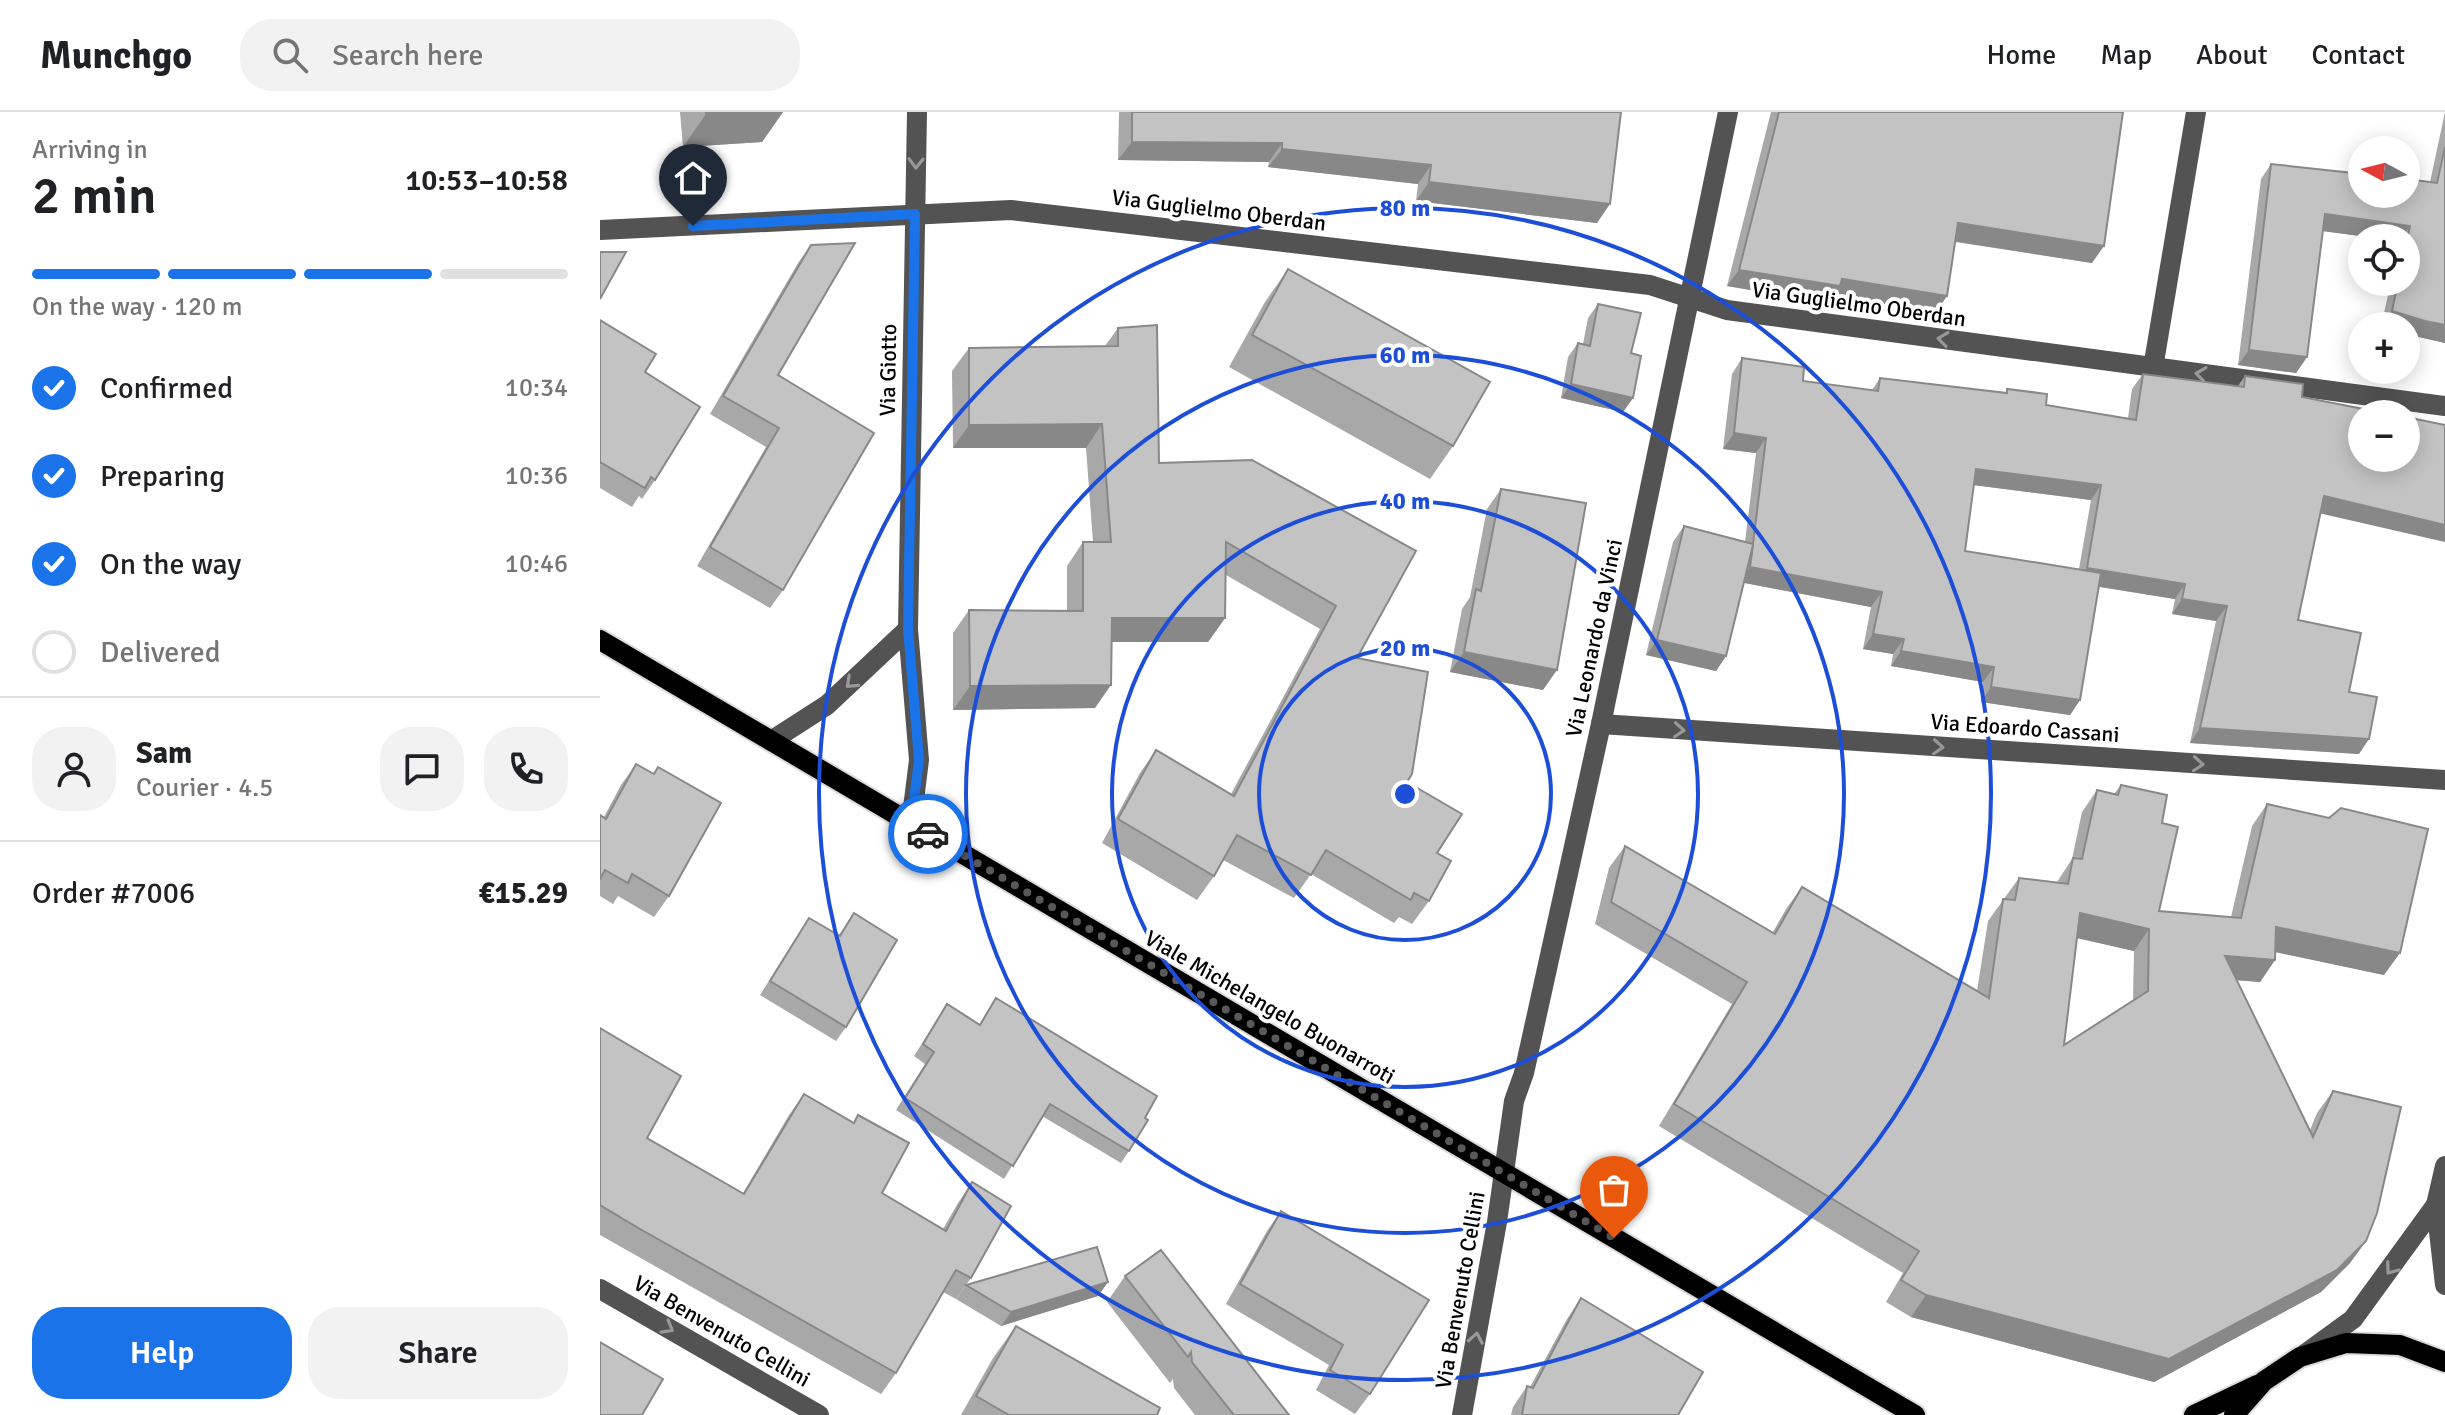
<!DOCTYPE html>
<meta charset="utf-8">
<style>
:root{--surface:#fff;--page:#f2f2f2;--text:#202124;--muted:#757577;--line:#e0e0e0;--accent:#1a73e8}
body{margin:0;font-family:Signika,sans-serif;background:var(--page);color:var(--text);height:100vh;display:flex;flex-direction:column;font-size:30px;white-space:nowrap}
*{box-sizing:border-box;margin:0}
p{font-size:26px;color:var(--muted)}
.icon{flex:none;width:44px;height:44px;fill:none;stroke:currentColor;stroke-width:2;stroke-linecap:round;stroke-linejoin:round}
.map{position:relative;flex:1;overflow:hidden}
.details{display:flex;flex-direction:column;background:var(--surface);width:600px}
.details>*{flex:none}
.needle{width:52px;rotate:277deg}
.fabs{position:absolute;left:1748px;top:24px;display:grid;gap:16px}
.fabs a{display:grid;place-items:center;width:72px;height:72px;border-radius:50%;background:var(--surface);box-shadow:0 4px 20px #0003;font-size:40px}
.pin{position:absolute;display:grid;place-items:center;width:68px;height:68px;color:#fff;margin:-82px -34px;border-radius:50% 50% 50% 0;rotate:-45deg;box-shadow:0 0 8px #0007}
.pin .icon{rotate:45deg}
.courier{position:absolute;display:grid;place-items:center;width:80px;height:80px;margin:-40px;border:6px solid #1a73e8;border-radius:50%;background:#fff;color:#222;box-shadow:0 2px 10px #0007}
.overview em{font-style:normal;font-weight:600}
.overview div{display:flex;flex-direction:column-reverse}
.overview{display:flex;align-items:center;justify-content:space-between;height:136px;padding:0 32px}
h1{font-size:52px;font-weight:600;line-height:60px}
.bar{display:grid;grid-template-columns:repeat(4,1fr);gap:12px 8px;align-content:center;height:96px;padding:0 32px}
.bar i{height:10px;border-radius:6px;background:var(--line)}
.bar .current{background:var(--accent)}
.bar p{grid-column:span 4}
.line{display:flex;align-items:center;gap:20px;padding:0 32px;border-top:2px solid var(--line)}
.line div{flex:1}
.round{display:grid;place-items:center;flex:none;width:84px;height:84px;border-radius:32px;background:var(--page)}
ol{padding:0 32px;list-style:none}
li{display:flex;align-items:center;gap:24px;height:88px}
li p{margin-inline-start:auto}
li .icon{padding:8px;border-radius:50%;background:var(--accent);color:#fff;stroke-width:4}
li:last-child{color:var(--muted)}
li i{width:44px;height:44px;border:4px solid var(--line);border-radius:50%}
.primary-button{display:flex;gap:16px;margin-top:auto;padding:16px 32px}
.primary-button a{flex:1;height:92px;border-radius:32px;background:var(--accent);color:#fff;font-size:32px;font-weight:600;line-height:92px;text-align:center}
.primary-button a+a{background:var(--page);color:var(--text)}
header{display:flex;align-items:center;gap:48px;box-sizing:border-box;height:112px;padding:0 40px;background:var(--surface);border-bottom:2px solid var(--line)}
header strong{font-size:38px}
nav{display:flex;gap:44px;margin-inline-start:auto;font-size:28px}
.search{width:560px;height:72px;background:var(--page);display:flex;align-items:center;gap:20px;box-sizing:border-box;padding:0 28px;border-radius:32px;color:var(--muted);font-size:30px}
main{display:flex;flex:1;min-height:0}
.map>svg:first-child{display:block}
.lines{fill:none;stroke-linecap:round;stroke-linejoin:round}
.major-casing{stroke:#dbdbdb;stroke-width:24}
.minor{stroke:#535353;stroke-width:20}
.major{stroke:#000;stroke-width:20}
.wall{fill:#a8a8a8;fill-rule:evenodd}
.shaded-wall{fill:#888}
.building{fill:#c3c3c3;stroke:#888;stroke-width:2;fill-rule:evenodd}
.oneway{stroke:#989898}
.done{stroke:#595959;stroke-width:8;stroke-dasharray:0 14.4}
.route{stroke:#1a73e8;stroke-width:10}
.ring{fill:none;stroke:#1d4ed8;stroke-width:4}
.labels{text-anchor:middle;dominant-baseline:central;stroke-width:8;stroke-linejoin:round;paint-order:stroke}
.street-label{font-size:22px;fill:#000;stroke:#fff}
.centre{fill:#1d4ed8;stroke:#fff;stroke-width:4}
.ring-label{font-size:24px;text-anchor:middle;font-weight:bold;fill:#1d4ed8;stroke:#fff;stroke-width:8;stroke-linejoin:round;paint-order:stroke}
</style>
<header>
<strong>Munchgo</strong>
<div class="search"><svg class="icon" aria-label="search" viewBox="0 0 24 24"><circle cx="10" cy="10" r="6"/><path d="M15 15l6 6"/></svg>Search here</div>
<nav><a>Home</a><a>Map</a><a>About</a><a>Contact</a></nav>
</header>
<main>
<section class="details">
<div class="overview"><div><h1>2 min</h1><p>Arriving in</p></div><em>10:53–10:58</em></div>
<div class="bar"><i class="current"></i><i class="current"></i><i class="current"></i><i></i><p>On the way · 120 m</p></div>
<ol>
<li><svg class="icon" aria-label="check" viewBox="0 0 24 24"><path d="M5 12l5 5 9-10"/></svg>Confirmed<p>10:34</p></li>
<li><svg class="icon" aria-label="check" viewBox="0 0 24 24"><path d="M5 12l5 5 9-10"/></svg>Preparing<p>10:36</p></li>
<li><svg class="icon" aria-label="check" viewBox="0 0 24 24"><path d="M5 12l5 5 9-10"/></svg>On the way<p>10:46</p></li>
<li><i></i>Delivered</li>
</ol>
<div class="line" style="height:144px"><a class="round"><svg class="icon" aria-label="person" viewBox="0 0 24 24"><circle cx="12" cy="8" r="4"/><path d="M4 21q1-7 8-7t8 7"/></svg></a><div><b>Sam</b><p>Courier · 4.5</p></div><a class="round"><svg class="icon" aria-label="chat" viewBox="0 0 24 24"><path d="M4 5h16v11H9l-5 4z"/></svg></a><a class="round"><svg class="icon" aria-label="phone" viewBox="0 0 24 24"><path d="M5 4h4l2 5-3 2q2 4 5 5l2-3 5 2v4C11 20 4 13 5 4z"/></svg></a></div>
<div class="line" style="height:104px"><div>Order #7006</div><b>€15.29</b></div>
<div class="primary-button"><a>Help</a><a>Share</a></div>
</section>
<div class="map">
<svg width="1845" height="1303" viewBox="0 0 1845 1303">
<rect width="100%" height="100%" fill="#fff"/>
<g class="lines">
<!-- major casing -->
<g class="major-casing">
<g id="major">
<path d="M0 528 1315 1303"/>
<path d="M1594 1303 1657 1273"/>
<path d="M1634 1303 1664 1269 1700 1245 1746 1231 1800 1233 1845 1250"/>
</g>
</g>
<!-- minor -->
<g class="minor">
<path d="M0 118 411 98 1050 173 1127 198 1845 294"/>
<path d="M1553 256 1596 0"/>
<path d="M1001 612 1845 668"/>
<path d="M171 629 227 593 308 517"/>
<path d="M311 712 319 648 308 517 317 0"/>
<path d="M1845 1054 1836 1093 1845 1173"/>
<path d="M0 1177 219 1303"/>
<path d="M1705 1242 1753 1207 1836 1093"/>
<path d="M862 1303 897 1110 914 989 924 961 1001 612 1128 0"/>
</g>
<!-- major -->
<use href="#major" class="major"/>
</g>
<!-- wall -->
<g class="wall">
<path d="M80 0H183L162 30 83 35Z"/>
<path d="M519 0H1021L997 111 816 89 818 72 668 55 669 50 518 48Z"/>
<path d="M1171 0H1524L1523 2 1492 151 1355 130 1347 184 1335 201 1233 184 1228 191 1127 174Z"/>
<path d="M1845 0V231L1806 222V214H1781L1791 170H1806V126H1776L1723 119 1707 245 1696 261 1638 253 1661 67 1671 52 1830 70Z"/>
<path d="M211 133 178 263 183 478 170 496 97 454 166 335 110 302 198 151Z"/>
<path d="M688 157 853 334 830 367 629 255 665 190Z"/>
<path d="M998 192 1031 241 1033 286 1023 300 961 286 968 245 978 231 983 232 988 206Z"/>
<path d="M0 208 45 260 55 368 42 387 39 384 32 395 0 376Z"/>
<path d="M518 216 559 351 816 439 757 546 837 741 829 789 812 812 799 805 794 811 711 762 694 786 623 748 614 764 597 788 502 731 540 661 556 638 631 682 720 517 626 463 625 506 608 530H512L495 596 353 598V521L369 498 467 499V454L483 430H493L486 336H353L352 259 369 236 505 234Z"/>
<path d="M1142 246 1203 269 1272 278 1280 266 1405 281 1407 277 1446 293 1528 306 1532 277 1543 262 1638 274 1645 264 1702 285 1721 401 1698 508 1749 580 1759 642 1590 631 1616 509 1572 502 1575 487 1499 475 1480 588 1470 603 1381 590 1383 570 1291 554 1293 542 1263 537 1271 495 1144 471 1126 544 1116 559 1046 543 1073 430 1084 414 1145 430 1156 341 1123 337 1132 262ZM1374 373 1491 388 1479 457 1365 439Z"/>
<path d="M901 377 943 578 850 560 862 497 870 485 887 397Z"/>
<path d="M36 652 53 662 58 655 69 784 54 805 18 784 13 792 0 784V703L4 705 21 673Z"/>
<path d="M1521 673 1562 711 1559 799 1631 805 1652 714 1667 692 1784 863 1675 840V848L1660 870 1636 868 1710 1018 1717 1001 1733 979 1766 1129 1750 1151 1721 1180 1554 1270 1311 1205 1286 1190 1303 1161 1059 1014 1132 892 995 812 1009 756 1025 734 1173 820 1186 797 1202 775 1377 879 1388 809 1419 766 1457 770 1472 747 1482 700 1497 678 1514 682ZM1477 826 1534 839 1533 889 1464 933Z"/>
<path d="M254 801 246 915 236 929 160 883 209 806 239 823Z"/>
<path d="M396 886 545 1006 529 1039 521 1051 442 1004 404 1067 296 998 325 952 314 944 347 892 379 913Z"/>
<path d="M0 916 47 1026 143 1081 189 1003 204 982 253 1011 258 1003 282 1081 343 1117 358 1091 372 1070 371 1166 356 1187 343 1180 296 1261 281 1282 0 1123Z"/>
<path d="M681 1099 770 1282 755 1302 716 1278 729 1253 626 1192 667 1119Z"/>
<path d="M525 1164 689 1303H595L574 1276 573 1267 570 1271 507 1190Z"/>
<path d="M508 1170 498 1184 401 1214 356 1187 366 1173Z"/>
<path d="M981 1186 1078 1303H911L913 1295 927 1274 930 1275 967 1207Z"/>
<path d="M416 1214 557 1303H361L393 1246Z"/>
</g>
<!-- shaded-wall -->
<g class="shaded-wall">
<path d="M139 0H183L162 30 83 35 106 2Z"/>
<path d="M532 30 682 31 669 50 518 48Z"/>
<path d="M682 37 831 53 818 72 668 55Z"/>
<path d="M829 70 1010 92 997 111 816 89Z"/>
<path d="M1725 102 1810 114 1801 126H1776L1714 118Z"/>
<path d="M1358 111 1504 134 1492 151 1346 128Z"/>
<path d="M1139 158 1242 167 1347 184 1335 201 1233 184 1228 191 1127 174Z"/>
<path d="M1792 199 1845 213V231L1806 222V214H1782Z"/>
<path d="M1649 238 1707 245 1696 261 1638 253Z"/>
<path d="M971 272 1033 286 1023 300 961 286Z"/>
<path d="M502 312 486 336H353L369 313Z"/>
<path d="M1134 321 1166 326 1156 341 1123 337Z"/>
<path d="M1376 357 1501 373 1491 388 1365 372Z"/>
<path d="M1724 384 1845 413V430L1714 400Z"/>
<path d="M1150 455 1282 480 1271 495 1140 470Z"/>
<path d="M1487 456 1585 472 1575 487 1477 471Z"/>
<path d="M1582 487 1627 494 1616 509 1572 502Z"/>
<path d="M512 506H625L608 530H496Z"/>
<path d="M1273 522 1304 527 1293 542 1263 537Z"/>
<path d="M1057 528 1126 544 1116 559 1046 543Z"/>
<path d="M1301 539 1394 555 1383 570 1291 554Z"/>
<path d="M864 540 957 558 943 578 850 560Z"/>
<path d="M511 573 495 596 353 598 370 574Z"/>
<path d="M1391 575 1480 588 1470 603 1381 590Z"/>
<path d="M1600 616 1769 627 1759 642 1590 631Z"/>
<path d="M1480 801 1549 817 1534 839 1464 823Z"/>
<path d="M1676 815 1800 841 1784 863 1661 837Z"/>
<path d="M1625 844 1675 848 1660 870 1609 866Z"/>
<path d="M1766 1129 1750 1151 1721 1180 1554 1270 1311 1205 1326 1183Z"/>
<path d="M508 1170 498 1184 401 1214 411 1200Z"/>
</g>
<!-- building -->
<g class="building">
<path d="M106 0H139L106 2Z"/>
<path d="M532 0H1021L1010 92 829 70 831 53 682 37V31L532 30Z"/>
<path d="M1179 0H1523L1504 134 1358 111 1347 184 1242 167 1240 174 1139 158Z"/>
<path d="M1845 35V213L1825 209 1792 199 1798 170H1806V133L1810 114 1725 102 1707 245 1649 238 1671 52 1762 62V82H1806V67L1837 71Z"/>
<path d="M255 131 178 263 274 321 183 478 110 435 179 316 123 284 211 133Z"/>
<path d="M0 140H26L0 187Z"/>
<path d="M688 157 890 270 853 334 652 223Z"/>
<path d="M998 192 1041 201 1031 241 1041 244 1033 286 971 272 978 231 990 234Z"/>
<path d="M0 208 56 242 45 260 100 295 55 368 51 365 45 376 0 350Z"/>
<path d="M557 213 559 351 652 348 816 439 757 546 828 560 812 662 807 670 862 702 837 741 851 749 829 789 814 781 811 788 726 738 711 763 637 723 614 764 518 707 556 638 634 684 736 494 626 430 625 506H512L511 573 370 574 369 498 483 499V430H511L502 312 369 313V236L518 234V216Z"/>
<path d="M1142 246 1204 255 1203 269 1278 279 1280 266 1407 281V277L1447 282 1446 293 1536 308 1543 262 1644 275 1645 264 1703 272 1702 285 1789 302H1762V346H1806V305L1845 313V413L1724 384 1698 508 1761 521 1749 580 1777 585 1769 627 1600 616 1627 494 1582 487 1585 472 1487 456 1501 373 1376 357 1365 439 1501 461 1480 588 1391 575 1394 555 1301 539 1304 527 1273 522 1282 480 1150 455 1153 433 1126 544 1057 528 1084 414 1153 432 1166 326 1134 321Z"/>
<path d="M901 377 986 391 957 558 864 540 876 477 881 479Z"/>
<path d="M36 652 54 662 58 655 121 691 69 784 32 762 28 771 5 758 0 767V703L6 707Z"/>
<path d="M1521 673 1567 683 1562 711 1578 715 1559 799 1641 806 1667 692 1729 706 1741 696 1828 717 1800 841 1676 815 1675 848 1625 844 1713 1025 1733 979 1801 995 1777 1101 1766 1129 1737 1158 1569 1247 1326 1183 1301 1168 1319 1139 1074 992 1147 870 1011 790 1025 734 1175 822 1202 775 1389 886 1403 787 1415 788 1419 766 1468 772 1473 746 1482 747 1497 678 1518 683ZM1480 801 1549 817 1548 879 1464 933Z"/>
<path d="M254 801 297 828 246 915 170 869 209 806 240 824Z"/>
<path d="M396 886 557 984 545 1006 548 1008 529 1039 450 992 413 1054 305 986 334 940 323 932 347 892 380 913Z"/>
<path d="M0 916 81 964 47 1026 144 1082 204 982 254 1011 258 1003 309 1031 282 1081 346 1119 372 1070 411 1094 371 1166 356 1158 296 1261 40 1117 0 1093Z"/>
<path d="M681 1099 829 1188 770 1282 730 1258 743 1233 640 1172Z"/>
<path d="M497 1135 508 1170 411 1200 366 1173Z"/>
<path d="M561 1138 689 1303H634L592 1250 591 1240 588 1245 525 1164Z"/>
<path d="M981 1186 1103 1260 1078 1303H922L927 1274 933 1276Z"/>
<path d="M416 1214 560 1296 557 1303H409L376 1284Z"/>
<path d="M0 1230 63 1267 42 1303H0Z"/>
</g>
<!-- one-way arrows -->
<defs><path id="oneway-chevron" d="M-2-3.5L2.5 0L-2 3.5" fill="none" stroke-width="1.6" stroke-linecap="round" stroke-linejoin="round" transform="scale(2)"/></defs>
<g class="oneway">
<use href="#oneway-chevron" transform="translate(316 51) rotate(91)"/>
<use href="#oneway-chevron" transform="translate(1343 227) rotate(-172)"/>
<use href="#oneway-chevron" transform="translate(1601 262) rotate(-172)"/>
<use href="#oneway-chevron" transform="translate(251 571) rotate(137)"/>
<use href="#oneway-chevron" transform="translate(1079 618) rotate(4)"/>
<use href="#oneway-chevron" transform="translate(1338 635) rotate(4)"/>
<use href="#oneway-chevron" transform="translate(1598 652) rotate(4)"/>
<use href="#oneway-chevron" transform="translate(1791 1157) rotate(127)"/>
<use href="#oneway-chevron" transform="translate(68 1216) rotate(30)"/>
<use href="#oneway-chevron" transform="translate(876 1226) rotate(-80)"/>
</g>
<g class="lines">
<!-- done -->
<path class="done" d="M328 722 1014 1126"/>
<!-- route -->
<path class="route" d="M93 114 315 102 308 517 319 648 311 712 328 722"/>
</g>
<!-- distance rings -->
<g class="ring">
<circle cx="805" cy="682" r="146"/>
<circle cx="805" cy="682" r="293"/>
<circle cx="805" cy="682" r="439"/>
<circle cx="805" cy="682" r="586"/>
</g>
<g class="labels">
<!-- street labels -->
<g class="street-label">
<text transform="translate(619 98) rotate(7)">Via Guglielmo Oberdan</text>
<text transform="translate(1259 192) rotate(8)">Via Guglielmo Oberdan</text>
<text transform="translate(288 258) rotate(-89)">Via Giotto</text>
<text transform="translate(994 526) rotate(-78)">Via Leonardo da Vinci</text>
<text transform="translate(1425 616) rotate(4)">Via Edoardo Cassani</text>
<text transform="translate(670 895) rotate(30)">Viale Michelangelo Buonarroti</text>
<text transform="translate(860 1178) rotate(-80)">Via Benvenuto Cellini</text>
<text transform="translate(122 1219) rotate(30)">Via Benvenuto Cellini</text>
</g>
</g>
<circle cx="805" cy="682" r="12" class="centre"/>
<g class="ring-label">
<text x="805" y="104">80 m</text>
<text x="805" y="251">60 m</text>
<text x="805" y="397">40 m</text>
<text x="805" y="544">20 m</text>
</g>
</svg>
<div class="fabs">
<a><svg class="needle" viewBox="-14 -14 28 28"><path d="M0-13l5 13h-10z" fill="#e53935"/><path d="M0 13l5-13h-10z" fill="#757577"/></svg></a>
<a><svg class="icon" aria-label="locate" viewBox="0 0 24 24"><circle cx="12" cy="12" r="6"/><path d="M12 2v4M12 18v4M2 12h4M18 12h4"/></svg></a>
<a>+</a>
<a>−</a>
</div>
<div class="pin" style="left:1014px;top:1126px;background:#ea580c"><svg class="icon" aria-label="bag" viewBox="0 0 24 24"><path d="M5 8h14l-1 12H6zM9 8a3 3 0 0 1 6 0"/></svg></div>
<div class="pin" style="left:93px;top:114px;background:#1f2937"><svg class="icon" aria-label="home" viewBox="0 0 24 24"><path d="M3 11l9-7 9 7M6 9v11h12V9"/></svg></div>
<div class="courier" style="left:328px;top:722px"><svg class="icon" aria-label="car" viewBox="0 0 24 24"><path d="M5 17H2v-5l4-1 3-4h7l3 4 3 1v5h-3M9 17h6M6 11h13"/><circle cx="7" cy="17" r="2"/><circle cx="17" cy="17" r="2"/></svg></div>
</div>
</main>
